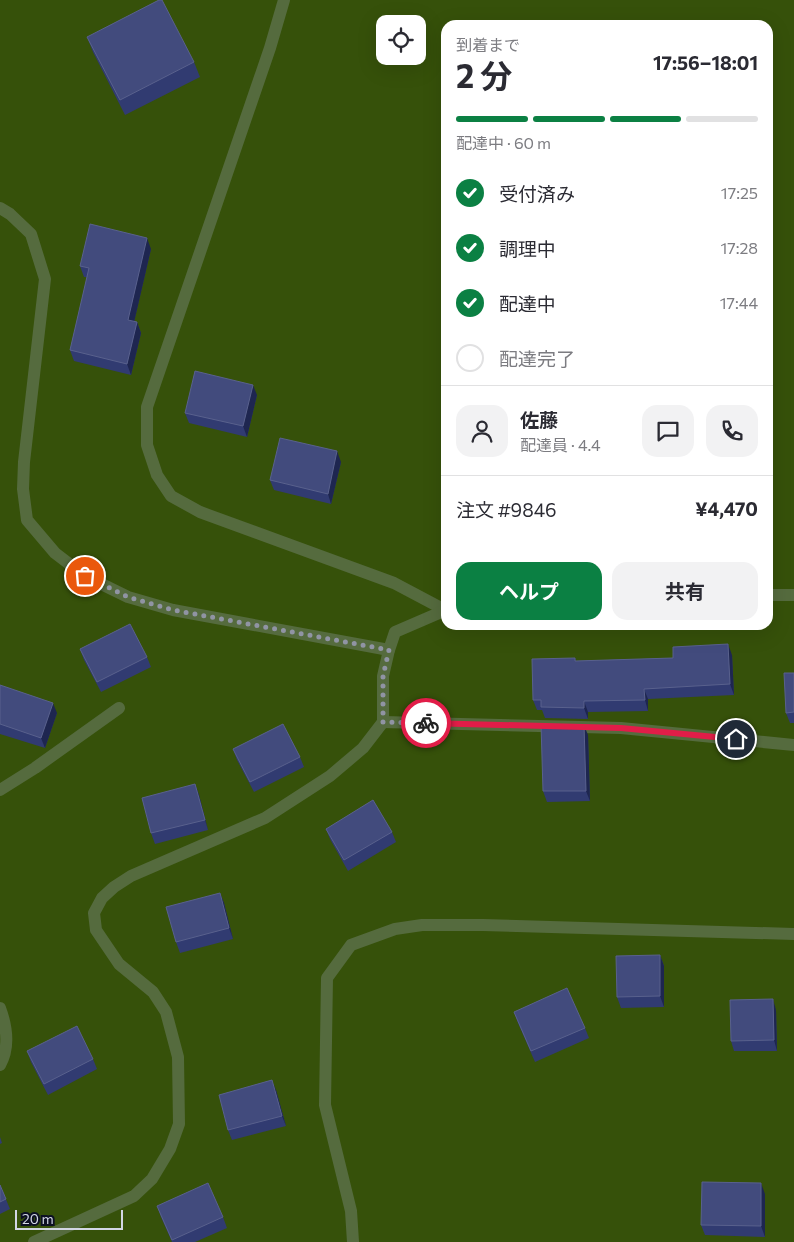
<!DOCTYPE html>
<html lang="ja">
<meta charset="utf-8">
<style>
:root{--surface:#fff;--page:#f2f2f3;--text:#2b2b33;--muted:#7c7c81;--line:#e1e1e2;--accent:#0b8043}
body{margin:0;font-family:Commissioner,"Noto Sans JP",sans-serif;background:var(--page);color:var(--text);height:100vh;display:flex;flex-direction:column;font-size:19px;white-space:nowrap}
*{box-sizing:border-box;margin:0}
p{font-size:16px;color:var(--muted)}
.icon{flex:none;width:28px;height:28px;fill:none;stroke:currentColor;stroke-width:2;stroke-linecap:round;stroke-linejoin:round}
.map{position:relative;flex:1;overflow:hidden}
.side{position:absolute;left:441px;top:20px;width:332px;height:610px;display:flex;flex-direction:column;background:var(--surface);border-radius:15px;box-shadow:0 5px 20px #0002}
.side>*{flex:none}
.controls{position:absolute;left:376px;top:15px;display:grid;gap:10px}
.controls a{display:grid;place-items:center;width:50px;height:50px;border-radius:10px;background:var(--surface);box-shadow:0 5px 20px #0002;font-size:25px}
.scale{position:absolute;left:15px;bottom:12px;width:108px;box-sizing:border-box;padding-left:5px;border:2px solid #d2d6e4;border-top:0;font-size:14px;line-height:18px;white-space:nowrap;color:#d2d6e4;-webkit-text-stroke:4px #0c1023;paint-order:stroke}
.pin{position:absolute;display:grid;place-items:center;width:42px;height:42px;color:#fff;margin:-21px;border:2px solid #fff;border-radius:50%;box-shadow:0 1px 5px #0007}
.courier{position:absolute;display:grid;place-items:center;width:50px;height:50px;margin:-25px;border:4px solid #e11d48;border-radius:50%;background:#fff;color:#222;box-shadow:0 1px 6px #0007}
.head em{font-style:normal;font-weight:700}
.head div{display:flex;flex-direction:column-reverse}
.head{display:flex;align-items:center;justify-content:space-between;height:85px;padding:0 15px}
h1{font-size:32px;font-weight:700;line-height:38px}
.bar{display:grid;grid-template-columns:repeat(4,1fr);gap:8px 5px;align-content:center;height:60px;padding:0 15px}
.bar i{height:6px;border-radius:4px;background:var(--line)}
.bar .current{background:var(--accent)}
.bar p{grid-column:span 4}
.line{display:flex;align-items:center;gap:12px;padding:0 15px;border-top:1px solid var(--line)}
.line div{flex:1}
.round{display:grid;place-items:center;flex:none;width:52px;height:52px;border-radius:15px;background:var(--page)}
ol{padding:0 15px;list-style:none}
li{display:flex;align-items:center;gap:15px;height:55px}
li p{margin-inline-start:auto}
li .icon{padding:5px;border-radius:50%;background:var(--accent);color:#fff;stroke-width:4}
li:last-child{color:var(--muted)}
li i{width:28px;height:28px;border:2px solid var(--line);border-radius:50%}
.primary-button{display:flex;gap:10px;margin-top:auto;padding:10px 15px}
.primary-button a{flex:1;height:58px;border-radius:15px;background:var(--accent);color:#fff;font-size:20px;font-weight:700;line-height:58px;text-align:center}
.primary-button a+a{background:var(--page);color:var(--text)}
.map>svg:first-child{display:block}
.forest{fill:#36510a;fill-rule:evenodd}
.lines{fill:none;stroke-linecap:round;stroke-linejoin:round}
.minor{stroke:#556b3e;stroke-width:12}
.wall{fill:#313b71}
.shaded-wall{fill:#1e2650}
.building{fill:#424b7d;stroke:#59618d}
.done{stroke:#9094a4;stroke-width:5;stroke-dasharray:0 9}
.route{stroke:#e11d48;stroke-width:6}
</style>
<div class="map">
<svg width="794" height="1242" viewBox="0 0 794 1242">
<rect width="100%" height="100%" fill="#14192d"/>
<!-- forest -->
<path class="forest" d="M0 0H794V1242H0ZM385 24H418V56H385ZM446 25H769V625H446Z"/>
<g class="lines">
<!-- minor -->
<g class="minor">
<path d="M284 0 270 48 147 407V445L157 475 171 496 200 512 394 583 445 610"/>
<path d="M0 208 10 214 31 234 45 279 24 462 23 489 27 520 55 553 85 576 128 597 173 610 389 650"/>
<path d="M769 595H794"/>
<path d="M383 722 621 728 794 745"/>
<path d="M0 790 35 768 119 708"/>
<path d="M0 1008C7 1027 10 1047 0 1065"/>
<path d="M34 1242 134 1196 152 1179 170 1149 179 1124 178 1057 166 1012 153 992 119 964 96 930 94 913 102 898 114 887 131 876 265 818 330 776 363 748 383 722V676L389 650 395 632 446 610"/>
<path d="M353 1242 351 1211 325 1105 327 978 351 945 395 929 422 925H483L794 934"/>
</g>
</g>
<!-- wall -->
<g class="wall">
<path d="M87 37 194 62 200 77 125 115 93 52Z"/>
<path d="M151 249 134 322H137L141 333 131 375 74 361 70 350 87 277H84L80 266Z"/>
<path d="M257 395 247 437 189 423 185 413Z"/>
<path d="M341 462 331 504 274 490 270 480Z"/>
<path d="M80 649 147 657 151 667 101 692 84 660Z"/>
<path d="M732 655 734 695 648 699V711L588 712V719L545 718 542 710H537L533 700 575 658 576 661 673 658Z"/>
<path d="M794 673V723H790L786 713Z"/>
<path d="M0 687 57 713 45 748 0 734Z"/>
<path d="M588 735 590 801 547 802 543 791Z"/>
<path d="M233 749 300 757 304 767 254 792 237 760Z"/>
<path d="M195 784 199 795 208 830 155 844 151 833Z"/>
<path d="M326 829 392 832 396 842 348 871 330 839Z"/>
<path d="M220 893 224 903 233 939 180 953 176 942Z"/>
<path d="M660 955 664 966V1007L621 1008 617 997Z"/>
<path d="M776 1010 777 1051H734L731 1041Z"/>
<path d="M514 1012 585 1028 589 1038 535 1062 518 1023Z"/>
<path d="M27 1051 93 1059 97 1069 48 1095 31 1062Z"/>
<path d="M276 1090 286 1126 232 1140 228 1130Z"/>
<path d="M0 1137 2 1143 0 1144Z"/>
<path d="M0 1185 10 1209 0 1214Z"/>
<path d="M765 1194V1237L705 1235 701 1225Z"/>
<path d="M157 1206 223 1217 227 1228 195 1242H172L161 1217Z"/>
</g>
<!-- shaded-wall -->
<g class="shaded-wall">
<path d="M147 238 151 249 132 331 128 320Z"/>
<path d="M137 322 141 333 131 375 127 364Z"/>
<path d="M253 385 257 395 247 437 243 426Z"/>
<path d="M337 451 341 462 331 504 328 494Z"/>
<path d="M728 644 732 655 734 695 730 684Z"/>
<path d="M644 689 648 699V711L645 700Z"/>
<path d="M584 701 588 712V719L584 708Z"/>
<path d="M53 703 57 713 45 748 41 738Z"/>
<path d="M584 725 588 735 590 801 586 791Z"/>
<path d="M195 784 199 795 208 830 205 820Z"/>
<path d="M220 893 224 903 233 939 229 928Z"/>
<path d="M660 955 664 966V1007L660 996Z"/>
<path d="M773 999 776 1010 777 1051 774 1040Z"/>
<path d="M272 1080 276 1090 286 1126 282 1116Z"/>
<path d="M761 1183 765 1194V1237L761 1226Z"/>
</g>
<!-- building -->
<g class="building">
<path d="M159 0H162L194 62 120 100 87 37Z"/>
<path d="M90 224 147 238 128 320 137 322 127 364 70 350 89 268 80 266Z"/>
<path d="M195 371 253 385 243 426 185 413Z"/>
<path d="M280 438 337 451 328 494 270 480Z"/>
<path d="M130 624 147 657 97 682 80 649Z"/>
<path d="M728 644 730 684 644 689 645 700 584 701V708L541 707V700H533L532 659 575 658V661L673 658V647Z"/>
<path d="M784 673H794V712L786 713Z"/>
<path d="M0 685 53 703 41 738 0 724Z"/>
<path d="M283 724 300 757 250 782 233 749Z"/>
<path d="M541 724 584 725 586 791H543Z"/>
<path d="M195 784 205 820 151 833 142 798Z"/>
<path d="M373 800 392 832 344 860 326 829Z"/>
<path d="M220 893 229 928 176 942 166 907Z"/>
<path d="M660 955V996L617 997 616 956Z"/>
<path d="M567 988 585 1028 531 1051 514 1012Z"/>
<path d="M773 999 774 1040 731 1041 730 1000Z"/>
<path d="M77 1026 93 1059 44 1084 27 1051Z"/>
<path d="M272 1080 282 1116 228 1130 219 1095Z"/>
<path d="M702 1182 761 1183V1226L701 1225Z"/>
<path d="M208 1183 223 1217 172 1240 157 1206Z"/>
<path d="M0 1185 6 1199 0 1202Z"/>
</g>
<g class="lines">
<!-- done -->
<path class="done" d="M85 576 128 597 173 610 389 650 383 676V722L426 723"/>
<!-- route -->
<path class="route" d="M426 723 621 728 736 739"/>
</g>
</svg>
<div class="controls">
<a><svg class="icon" aria-label="locate" viewBox="0 0 24 24"><circle cx="12" cy="12" r="6"/><path d="M12 2v4M12 18v4M2 12h4M18 12h4"/></svg></a>
</div>
<div class="scale">20 m</div>
<div class="pin" style="left:85px;top:576px;background:#ea580c"><svg class="icon" aria-label="bag" viewBox="0 0 24 24"><path d="M5 8h14l-1 12H6zM9 8a3 3 0 0 1 6 0"/></svg></div>
<div class="pin" style="left:736px;top:739px;background:#1f2937"><svg class="icon" aria-label="home" viewBox="0 0 24 24"><path d="M3 11l9-7 9 7M6 9v11h12V9"/></svg></div>
<div class="courier" style="left:426px;top:723px"><svg class="icon" aria-label="bike" viewBox="0 0 24 24"><circle cx="6" cy="16" r="4"/><circle cx="18" cy="16" r="4"/><path d="M6 16l4-8h5l3 8M10 8l3 8H6M13 5h3"/></svg></div>
<section class="side">
<div class="head"><div><h1>2 分</h1><p>到着まで</p></div><em>17:56–18:01</em></div>
<div class="bar"><i class="current"></i><i class="current"></i><i class="current"></i><i></i><p>配達中 · 60 m</p></div>
<ol>
<li><svg class="icon" aria-label="check" viewBox="0 0 24 24"><path d="M5 12l5 5 9-10"/></svg>受付済み<p>17:25</p></li>
<li><svg class="icon" aria-label="check" viewBox="0 0 24 24"><path d="M5 12l5 5 9-10"/></svg>調理中<p>17:28</p></li>
<li><svg class="icon" aria-label="check" viewBox="0 0 24 24"><path d="M5 12l5 5 9-10"/></svg>配達中<p>17:44</p></li>
<li><i></i>配達完了</li>
</ol>
<div class="line" style="height:90px"><a class="round"><svg class="icon" aria-label="person" viewBox="0 0 24 24"><circle cx="12" cy="8" r="4"/><path d="M4 21q1-7 8-7t8 7"/></svg></a><div><b>佐藤</b><p>配達員 · 4.4</p></div><a class="round"><svg class="icon" aria-label="chat" viewBox="0 0 24 24"><path d="M4 5h16v11H9l-5 4z"/></svg></a><a class="round"><svg class="icon" aria-label="phone" viewBox="0 0 24 24"><path d="M5 4h4l2 5-3 2q2 4 5 5l2-3 5 2v4C11 20 4 13 5 4z"/></svg></a></div>
<div class="line" style="height:65px"><div>注文 #9846</div><b>¥4,470</b></div>
<div class="primary-button"><a>ヘルプ</a><a>共有</a></div>
</section>
</div>
